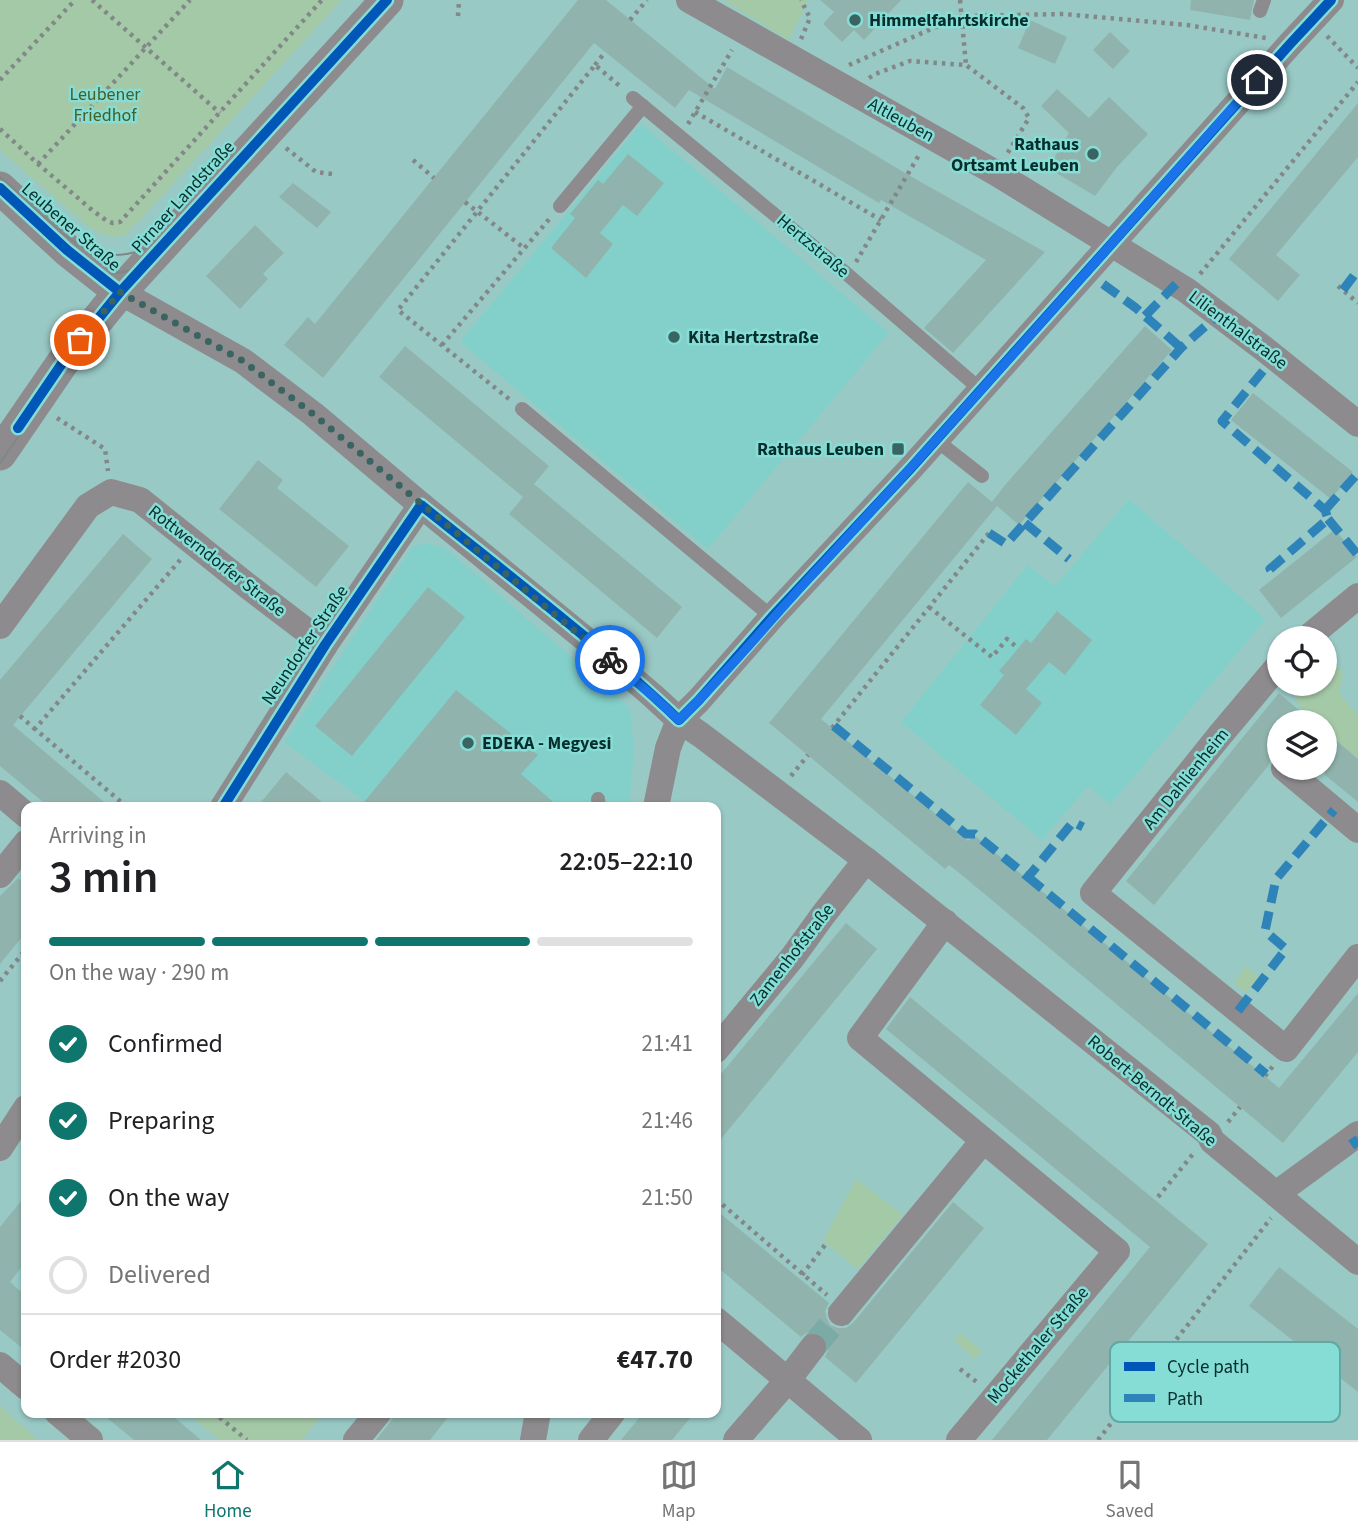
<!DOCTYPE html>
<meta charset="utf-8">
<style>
:root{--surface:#fff;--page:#f6f6f6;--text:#202124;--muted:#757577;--line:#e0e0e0;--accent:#0f766e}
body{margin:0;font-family:"Source Sans 3",sans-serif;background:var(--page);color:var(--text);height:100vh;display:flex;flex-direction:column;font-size:26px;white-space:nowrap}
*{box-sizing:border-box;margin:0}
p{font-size:23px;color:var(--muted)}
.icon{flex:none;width:38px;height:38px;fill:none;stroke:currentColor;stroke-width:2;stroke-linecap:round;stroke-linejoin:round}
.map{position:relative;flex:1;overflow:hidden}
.drawer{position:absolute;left:21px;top:802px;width:700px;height:616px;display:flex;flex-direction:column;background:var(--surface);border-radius:14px;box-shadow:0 2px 5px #0004}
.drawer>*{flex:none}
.controls{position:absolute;left:1267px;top:626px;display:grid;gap:14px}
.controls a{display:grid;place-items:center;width:70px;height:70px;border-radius:50%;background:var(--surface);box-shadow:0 2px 5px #0004;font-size:35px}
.pin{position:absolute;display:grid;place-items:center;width:60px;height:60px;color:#fff;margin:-30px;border:4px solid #fff;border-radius:50%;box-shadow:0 2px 7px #0007}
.courier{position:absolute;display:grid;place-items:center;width:70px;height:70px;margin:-35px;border:5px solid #1a73e8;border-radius:50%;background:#fff;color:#222;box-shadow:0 2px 9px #0007}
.summary em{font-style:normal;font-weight:600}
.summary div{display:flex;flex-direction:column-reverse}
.summary{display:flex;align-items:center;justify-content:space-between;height:119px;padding:0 28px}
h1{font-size:46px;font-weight:600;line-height:52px}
.bar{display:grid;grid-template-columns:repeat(4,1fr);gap:10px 7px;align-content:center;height:84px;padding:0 28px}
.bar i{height:9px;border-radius:5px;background:var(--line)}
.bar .on{background:var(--accent)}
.bar p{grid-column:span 4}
.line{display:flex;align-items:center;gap:18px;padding:0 28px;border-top:2px solid var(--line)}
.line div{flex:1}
ol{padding:0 28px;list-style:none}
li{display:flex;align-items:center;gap:21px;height:77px}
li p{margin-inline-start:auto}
li .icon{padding:7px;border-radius:50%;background:var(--accent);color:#fff;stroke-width:4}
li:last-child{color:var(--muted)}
li i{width:38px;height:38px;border:4px solid var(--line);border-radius:50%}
.tab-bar{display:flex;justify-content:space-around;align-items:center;height:98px;border-top:2px solid var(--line);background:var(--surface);font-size:19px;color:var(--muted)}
.tab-bar a{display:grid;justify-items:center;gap:4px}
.tab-bar .on{color:var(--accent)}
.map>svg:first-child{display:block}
.built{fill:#83d0ca}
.green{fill:#a4c9a7}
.building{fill:#90b4ad}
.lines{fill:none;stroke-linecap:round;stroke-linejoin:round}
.minor-tunnel{stroke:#7caaa6;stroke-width:26;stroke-dasharray:26 13;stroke-linecap:butt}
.path{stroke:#828888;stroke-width:4.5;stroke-dasharray:3.5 5;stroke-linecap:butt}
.service{stroke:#8d8b8d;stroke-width:14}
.minor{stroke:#8d8b8d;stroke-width:26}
.tertiary{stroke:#8d8b8d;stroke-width:33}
.tram{stroke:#7f8889;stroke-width:2}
.quiet{stroke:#2e84b9;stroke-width:9;stroke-dasharray:18 9;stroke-linecap:butt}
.cycleway-casing{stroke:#85ddd6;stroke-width:15}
.cycleway{stroke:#0057b8;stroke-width:10}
.done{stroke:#3a6462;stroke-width:7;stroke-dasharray:0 12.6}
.route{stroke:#1a73e8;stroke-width:9}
.poi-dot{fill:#3a6462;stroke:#85ddd6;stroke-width:2.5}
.labels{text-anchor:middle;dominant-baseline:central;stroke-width:5;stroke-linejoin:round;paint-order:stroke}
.poi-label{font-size:18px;font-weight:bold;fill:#072e2c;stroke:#85ddd6;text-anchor:start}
.park-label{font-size:18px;fill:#465f23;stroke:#85ddd6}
.street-label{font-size:18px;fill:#072e2c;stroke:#85ddd6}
.key{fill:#85ddd6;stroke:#5fa8a3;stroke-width:2}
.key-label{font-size:19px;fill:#072e2c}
</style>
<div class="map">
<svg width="1358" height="1440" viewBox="0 0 1358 1440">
<rect width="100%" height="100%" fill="#99c9c5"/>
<!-- built -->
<g class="built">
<path d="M641 124 889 333 708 549 460 342Z"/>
<path d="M1129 499 1240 596 1265 620 1110 805 1088 786 1042 840 901 722 1028 565 1055 586Z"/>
<path d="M428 543 446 549 630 708 634 748 629 807H372L284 742 413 546Z"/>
</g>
<!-- green -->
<g class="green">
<path d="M0 0H342L126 235C111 240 102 234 89 227L0 150Z"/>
<path d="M723 0H808L789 40Z"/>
<path d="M1329 653 1343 674 1339 694 1358 715V759L1325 731V723C1302 723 1299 704 1290 686L1293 684H1325V657Z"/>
<path d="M1246 966 1258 977 1246 993 1234 983Z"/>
<path d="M856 1179 903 1215 858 1269 823 1241Z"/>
<path d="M961 1333 982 1351 975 1359 954 1341Z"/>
<path d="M0 1406 38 1440H0Z"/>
<path d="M185 1412H324L302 1440H220Z"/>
</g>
<!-- building -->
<g class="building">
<path d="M578 0H606L715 89 727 67 912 177 1045 252 953 353 924 328 986 260 881 200 879 203 689 90 675 108 594 43 323 378 284 345 308 317 315 324Z"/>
<path d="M820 0H901L864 40 854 30 842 42 823 24 834 12Z"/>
<path d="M1191 0H1254L1250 20 1190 10Z"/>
<path d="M1030 20 1067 37 1055 64 1018 48Z"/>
<path d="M1110 32 1130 51 1113 69 1093 50Z"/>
<path d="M1057 89 1089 118 1109 97 1148 134 1117 167 1095 196 1048 168 1069 133 1041 106Z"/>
<path d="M1358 103V157L1276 255 1300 275 1278 301 1229 259Z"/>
<path d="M628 154 664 183 637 216 623 205 600 233 613 244 586 278 551 248 575 218 570 214 598 180 603 184Z"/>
<path d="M293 183 331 212 317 228 279 197Z"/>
<path d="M255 225 284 253 263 274 268 279 240 309 206 276Z"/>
<path d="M1145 326 1172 350 1019 525 997 506 821 719 968 841 974 835 1279 1088 1358 993V1052L1283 1143 963 876 949 865 945 869 769 723 968 482 992 502 1005 485Z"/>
<path d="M405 346 549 466 534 484 682 607 657 638 509 514 523 497 379 377Z"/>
<path d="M1253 393 1353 472 1331 499 1231 420Z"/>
<path d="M258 460 283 480 277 488 349 546 316 587 219 509Z"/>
<path d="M1335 529 1357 557 1281 618 1259 590Z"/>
<path d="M123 534 152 559 13 725 110 807H49L0 766V680Z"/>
<path d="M428 587 465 617 352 756 315 726Z"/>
<path d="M1057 611 1092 640 1065 675 1049 662 1026 689 1042 703 1016 735 980 705 1004 675 999 671 1026 639 1031 643Z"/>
<path d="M456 690 538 755 521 774 559 807H360Z"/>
<path d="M1279 693 1314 723H1279V752L1272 757 1268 766 1154 905 1126 881Z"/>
<path d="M1325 731 1358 759V802L1325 775Z"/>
<path d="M286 772 328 807H257Z"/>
<path d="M18 878 26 885V932L0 964V896Z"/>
<path d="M846 923 877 949 716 1145V1080Z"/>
<path d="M910 997 1208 1244 1047 1440H992L1150 1247 886 1029Z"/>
<path d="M26 1195V1261L10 1282 26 1296V1351L0 1330V1227Z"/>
<path d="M953 1202 984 1228 856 1383 825 1357 829 1348 828 1342 823 1335 814 1331 808 1332 801 1337 716 1266V1210L829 1303 825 1311 827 1319 830 1325 838 1328H846L853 1323Z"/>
<path d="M1279 1267 1358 1329V1392L1249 1306Z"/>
<path d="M100 1412H168L201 1440H134Z"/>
<path d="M398 1412H452L430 1440H376Z"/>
<path d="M644 1412H695L672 1440H621Z"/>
</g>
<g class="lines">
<!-- minor-tunnel -->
<path class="minor-tunnel" d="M813 1347 841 1313"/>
<!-- path -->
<g class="path">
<path d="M92 0 220 113"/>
<path d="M960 0 966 65"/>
<path d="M458 16 459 0"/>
<path d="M630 20 647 0"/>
<path d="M1327 36 1358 68"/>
<path d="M801 39 810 18 801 0"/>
<path d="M595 65 605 52"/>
<path d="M849 65 961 16 1064 14 1187 25 1266 38"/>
<path d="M869 78 875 74 910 61 966 65 1023 108 1029 118 1007 154"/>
<path d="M0 80 75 0"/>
<path d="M695 112 881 220"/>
<path d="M688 124 732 50"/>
<path d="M0 129 38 164 92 210 107 221 113 223 120 222 322 0"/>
<path d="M286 148 316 172 332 174"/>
<path d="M413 160 434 178"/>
<path d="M38 164 190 0"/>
<path d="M465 202 524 248"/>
<path d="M856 262 919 155"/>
<path d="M1200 274 1358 82"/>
<path d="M1338 286 1358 303"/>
<path d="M442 345 551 217"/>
<path d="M509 399 398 310 595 65 622 88"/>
<path d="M57 418 105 449 108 471"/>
<path d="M929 607 992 657 1007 639 1018 648"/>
<path d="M20 716 35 729"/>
<path d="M832 728 989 533"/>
<path d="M791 776 808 755"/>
<path d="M127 807 35 729 181 559"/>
<path d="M0 981 26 949"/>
<path d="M1265 1076 1273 1066"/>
<path d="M1228 1122 1240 1107"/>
<path d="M1158 1197 1193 1154"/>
<path d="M716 1199 827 1295"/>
<path d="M802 1275 825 1245"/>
<path d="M960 1369 978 1383"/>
<path d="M213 1412 247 1440"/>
<path d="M1098 1440 1271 1218"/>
</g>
<!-- service -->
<g class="service">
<path d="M1260 11 1264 0"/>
<path d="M633 98 848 275 981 390"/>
<path d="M560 206 643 106"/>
<path d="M522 409 772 617"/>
<path d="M936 440 982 476"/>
<path d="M598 799 599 807"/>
</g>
<!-- minor -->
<g class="minor">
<path d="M689 0 996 173 1186 290 1263 348 1358 424"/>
<path d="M120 292 243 361 313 414 421 505 611 660 653 696 679 720 701 735 866 860 1209 1134 1212 1141 1358 1262"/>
<path d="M0 626 88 506 111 492 140 500 249 587 325 645"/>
<path d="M1306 639 1358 596"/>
<path d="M1279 665 1220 735 1093 893 1286 1049 1358 957"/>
<path d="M1284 768 1358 830"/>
<path d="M0 793 26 815"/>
<path d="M223 807 325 645 421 505"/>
<path d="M656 807 668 748 679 720 699 700 772 617 911 468 1291 43 1331 0"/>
<path d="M0 875 26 843"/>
<path d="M945 922 860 1038 1117 1251 959 1440"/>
<path d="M716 1050 792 958 823 915 866 860"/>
<path d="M0 1148 26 1108"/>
<path d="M1276 1194 1358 1134"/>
<path d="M841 1313 983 1141"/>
<path d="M716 1320 859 1440"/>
<path d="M0 1365 26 1387"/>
<path d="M57 1412 90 1440"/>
<path d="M356 1440 379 1412"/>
<path d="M533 1440 538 1412"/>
<path d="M591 1440 613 1412"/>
<path d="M736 1440 787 1381 813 1347"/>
</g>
<!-- tertiary -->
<g class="tertiary">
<path d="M0 188 67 250 120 292"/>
<path d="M0 454 63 362 120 292 387 0"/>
</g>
<!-- tram -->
<g class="tram">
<path d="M287 102 379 0"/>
<path d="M0 177C15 190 30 204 44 217 75 245 99 265 142 250 150 247 157 240 165 235"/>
<path d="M0 197C15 210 29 224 44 237 80 270 100 286 149 263"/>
<path d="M0 463 77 352 100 323 195 218 395 0"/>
</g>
<!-- quiet -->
<g class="quiet">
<path d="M1103 284 1136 308 1181 348"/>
<path d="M1343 290 1358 270"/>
<path d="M1145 316 1176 284"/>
<path d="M1263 371 1222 421 1325 510 1328 519 1270 569 1275 576"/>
<path d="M1325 510 1358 473"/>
<path d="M1328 519 1358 555"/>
<path d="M1025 523 1069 559"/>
<path d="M989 533 1006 544 1181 348 1219 314"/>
<path d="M834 726 966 834H975L1028 877 1073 822 1083 827"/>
<path d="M1028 877 1266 1074"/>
<path d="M1238 1011 1286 949 1265 931 1276 879 1334 810"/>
<path d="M1352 1138 1358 1147"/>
</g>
<!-- cycleway casing -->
<g class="cycleway-casing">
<g id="cycleway">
<path d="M0 188 67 250 120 292"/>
<path d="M18 428 63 362 120 292 387 0"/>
<path d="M223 807 325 645 421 505C508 575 599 644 679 720L699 700 772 617 911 468 1291 43 1331 0"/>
</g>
</g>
<!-- cycleway -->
<use href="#cycleway" class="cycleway"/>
</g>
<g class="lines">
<!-- done -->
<path class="done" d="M80 340 120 292 243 361 313 414 610 660"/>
<!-- route -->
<path class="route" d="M610 660 653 696 679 720C727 674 769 621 815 572 965 411 1110 245 1257 80"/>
</g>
<!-- markers -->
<g class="poi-dot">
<circle cx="855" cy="20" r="7"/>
<circle cx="1093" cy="154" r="7"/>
<circle cx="674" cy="337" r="7"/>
<rect x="891" y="442" width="14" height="14" rx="3.5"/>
<circle cx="468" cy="743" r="7"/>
</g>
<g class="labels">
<!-- poi labels -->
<g class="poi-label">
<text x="869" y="20">Himmelfahrtskirche</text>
<text x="1079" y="144" text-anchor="end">Rathaus<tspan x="1079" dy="21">Ortsamt Leuben</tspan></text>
<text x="688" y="337">Kita Hertzstraße</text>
<text x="884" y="449" text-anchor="end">Rathaus Leuben</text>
<text x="482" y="743">EDEKA - Megyesi</text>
</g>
<!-- park labels -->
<g class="park-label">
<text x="105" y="94">Leubener<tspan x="105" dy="21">Friedhof</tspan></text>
</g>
<!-- street labels -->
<g class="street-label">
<text transform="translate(901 120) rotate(29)">Altleuben</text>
<text transform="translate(183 197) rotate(-48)">Pirnaer Landstraße</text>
<text transform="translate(71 227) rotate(41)">Leubener Straße</text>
<text transform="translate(813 246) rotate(40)">Hertzstraße</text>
<text transform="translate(1238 330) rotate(37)">Lilienthalstraße</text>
<text transform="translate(217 561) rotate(38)">Rottwerndorfer Straße</text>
<text transform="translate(305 645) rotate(-56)">Neundorfer Straße</text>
<text transform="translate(1186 779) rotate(-51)">Am Dahlienheim</text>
<text transform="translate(792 955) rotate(-52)">Zamenhofstraße</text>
<text transform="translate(1152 1091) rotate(40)">Robert-Berndt-Straße</text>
<text transform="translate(1038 1345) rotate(-50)">Mockethaler Straße</text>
</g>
</g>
<!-- legend -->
<rect x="1110" y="1342" width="230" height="80" rx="10" class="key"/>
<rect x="1124" y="1362" width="31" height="9" fill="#0057b8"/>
<rect x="1124" y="1394" width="31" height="8" fill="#2e84b9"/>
<g class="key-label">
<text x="1167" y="1373">Cycle path</text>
<text x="1167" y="1405">Path</text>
</g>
</svg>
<div class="controls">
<a><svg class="icon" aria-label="locate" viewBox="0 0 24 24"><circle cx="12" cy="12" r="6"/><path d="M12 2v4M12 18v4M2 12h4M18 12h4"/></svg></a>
<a><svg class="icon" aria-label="layers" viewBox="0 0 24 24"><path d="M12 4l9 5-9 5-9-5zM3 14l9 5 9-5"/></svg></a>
</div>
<div class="pin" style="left:80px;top:340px;background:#ea580c"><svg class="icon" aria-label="bag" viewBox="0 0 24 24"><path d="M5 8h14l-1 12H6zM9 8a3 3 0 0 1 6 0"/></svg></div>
<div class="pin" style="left:1257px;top:80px;background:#1f2937"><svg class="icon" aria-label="home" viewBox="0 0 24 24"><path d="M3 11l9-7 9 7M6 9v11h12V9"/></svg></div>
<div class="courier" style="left:610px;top:660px"><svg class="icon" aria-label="bike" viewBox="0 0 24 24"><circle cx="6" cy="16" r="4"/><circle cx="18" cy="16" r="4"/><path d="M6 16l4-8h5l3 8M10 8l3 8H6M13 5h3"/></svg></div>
<section class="drawer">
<div class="summary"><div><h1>3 min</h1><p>Arriving in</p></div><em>22:05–22:10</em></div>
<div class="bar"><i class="on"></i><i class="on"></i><i class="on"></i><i></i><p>On the way · 290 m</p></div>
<ol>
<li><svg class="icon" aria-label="check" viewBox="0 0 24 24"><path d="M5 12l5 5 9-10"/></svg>Confirmed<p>21:41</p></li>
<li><svg class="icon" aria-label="check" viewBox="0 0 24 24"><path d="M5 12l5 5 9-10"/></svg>Preparing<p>21:46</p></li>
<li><svg class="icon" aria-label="check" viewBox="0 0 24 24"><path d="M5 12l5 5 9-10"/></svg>On the way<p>21:50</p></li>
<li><i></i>Delivered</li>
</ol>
<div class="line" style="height:91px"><div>Order #2030</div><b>€47.70</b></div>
</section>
</div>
<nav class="tab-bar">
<a class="on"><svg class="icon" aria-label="home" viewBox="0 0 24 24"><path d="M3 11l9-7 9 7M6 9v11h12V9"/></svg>Home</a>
<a><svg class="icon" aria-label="map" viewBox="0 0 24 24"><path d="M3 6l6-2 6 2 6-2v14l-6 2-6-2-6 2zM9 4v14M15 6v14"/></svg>Map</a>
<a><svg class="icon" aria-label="saved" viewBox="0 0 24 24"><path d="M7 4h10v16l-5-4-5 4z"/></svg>Saved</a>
</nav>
